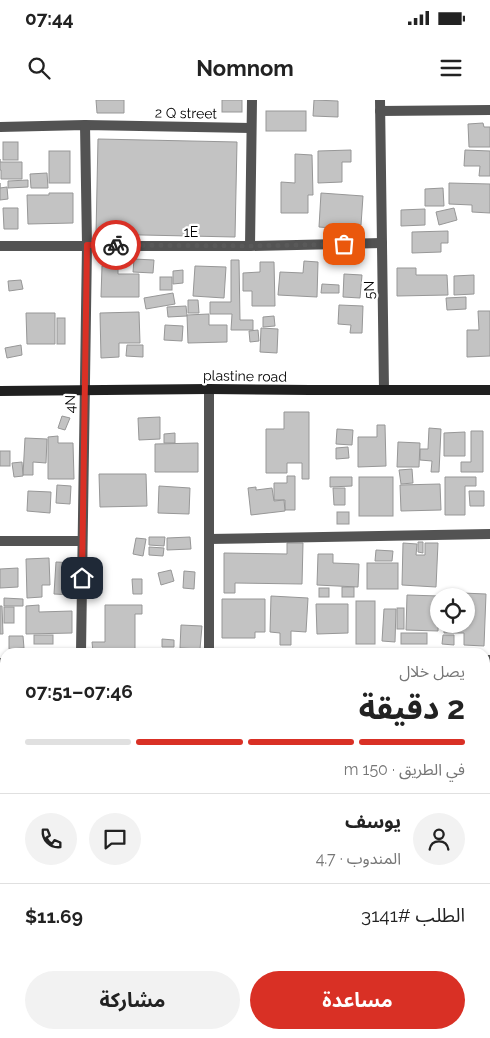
<!DOCTYPE html>
<html lang="ar">
<meta charset="utf-8">
<style>
:root{--surface:#fff;--page:#f2f2f2;--text:#222;--muted:#767676;--line:#e0e0e0;--accent:#d93025}
body{margin:0;font-family:Raleway,"Noto Sans Arabic",sans-serif;background:var(--page);color:var(--text);direction:rtl;height:100vh;display:flex;flex-direction:column;font-size:19px;white-space:nowrap}
*{box-sizing:border-box;margin:0}
p{font-size:16px;color:var(--muted)}
.icon{flex:none;width:28px;height:28px;fill:none;stroke:currentColor;stroke-width:2;stroke-linecap:round;stroke-linejoin:round}
.map{position:relative;flex:1;overflow:hidden;direction:ltr}
.panel{position:absolute;left:0px;top:548px;width:490px;height:391px;display:flex;flex-direction:column;background:var(--surface);border-radius:15px 15px 0 0;box-shadow:0 1px 4px #0004;direction:rtl}
.panel>*{flex:none}
.buttons{position:absolute;left:430px;top:488px;display:grid;gap:10px}
.buttons a{display:grid;place-items:center;width:45px;height:45px;border-radius:50%;background:var(--surface);box-shadow:0 1px 4px #0004;font-size:25px}
.pin{position:absolute;display:grid;place-items:center;width:42px;height:42px;color:#fff;margin:-21px;border-radius:10px;box-shadow:0 2px 8px #0006}
.courier{position:absolute;display:grid;place-items:center;width:50px;height:50px;margin:-25px;border:4px solid #d93025;border-radius:50%;background:#fff;color:#222;box-shadow:0 1px 6px #0007}
.head em{font-style:normal;font-weight:700}
.head div{display:flex;flex-direction:column-reverse}
.head{display:flex;align-items:center;justify-content:space-between;height:85px;padding:0 25px}
h1{font-size:32px;font-weight:700;line-height:38px}
.bar{display:grid;grid-template-columns:repeat(4,1fr);gap:8px 5px;align-content:center;height:60px;padding:0 25px}
.bar i{height:6px;border-radius:4px;background:var(--line)}
.bar .current{background:var(--accent)}
.bar p{grid-column:span 4}
.line{display:flex;align-items:center;gap:12px;padding:0 25px;border-top:1px solid var(--line)}
.line div{flex:1}
.round{display:grid;place-items:center;flex:none;width:52px;height:52px;border-radius:26px;background:var(--page)}
.cta{display:flex;gap:10px;margin-top:auto;padding:10px 25px}
.cta a{flex:1;height:58px;border-radius:30px;background:var(--accent);color:#fff;font-size:20px;font-weight:700;line-height:58px;text-align:center}
.cta a+a{background:var(--page);color:var(--text)}
.status{display:flex;justify-content:space-between;align-items:center;height:35px;padding:0 25px;background:var(--surface);direction:ltr}
.status svg{height:14px;fill:currentColor}
header{display:flex;justify-content:space-between;align-items:center;height:65px;padding:0 25px;background:var(--surface);font-size:22px;font-weight:700}
.map>svg:first-child{display:block}
.building{fill:#c3c3c3;stroke:#979797}
.lines{fill:none;stroke-linecap:round;stroke-linejoin:round}
.street{stroke:#535353;stroke-width:10}
.secondary{stroke:#202020;stroke-width:10}
.done{stroke:#595959;stroke-width:5;stroke-dasharray:0 9}
.route{stroke:#d93025;stroke-width:6}
.labels{text-anchor:middle;dominant-baseline:central;stroke-width:4.5;stroke-linejoin:round;paint-order:stroke}
.street-label{font-size:14px;fill:#000;stroke:#fff}
</style>
<div class="status"><b>07:44</b><svg viewBox="0 0 49 12"><path d="M0 12V9h3v3zM5 12V6h3v6zM10 12V3h3v9zM15 12V0h3v12zM26 1h20v11H26zM47 4h2v5h-2z"/></svg></div>
<header><svg class="icon" aria-label="menu" viewBox="0 0 24 24"><path d="M4 6h16M4 12h16M4 18h16"/></svg>Nomnom<svg class="icon" aria-label="search" viewBox="0 0 24 24"><circle cx="10" cy="10" r="6"/><path d="M15 15l6 6"/></svg></header>
<div class="map">
<svg width="490" height="938" viewBox="0 0 490 938">
<rect width="100%" height="100%" fill="#fff"/>
<!-- building -->
<g class="building">
<path d="M96 0H124V13H97Z"/>
<rect x="222" y="0" width="20" height="12"/>
<path d="M314 0 338 1V17L313 16Z"/>
<rect x="266" y="11" width="40" height="20"/>
<path d="M483 23 484 27H490V47H469L468 24Z"/>
<path d="M98 39 237 42 235 137 96 134Z"/>
<rect x="3" y="42" width="15" height="18"/>
<path d="M351 50V62H342V82L318 83V51Z"/>
<path d="M465 50 490 51V76H479L480 66H464Z"/>
<rect x="49" y="51" width="21" height="32"/>
<path d="M295 54 312 55 313 95H308V113H281V82L295 83Z"/>
<path d="M0 59V62H22V79H1V70H0Z"/>
<path d="M47 73 48 88H31L30 74Z"/>
<path d="M28 80V87L8 88V81Z"/>
<path d="M0 83V88L7 87 8 99 0 100Z"/>
<path d="M449 83 490 84V113L472 112V105L449 104Z"/>
<path d="M443 88 444 106H425V89Z"/>
<path d="M49 93H73V123L28 124 27 95H49Z"/>
<path d="M321 93 363 96 361 125 346 124 345 129 319 127Z"/>
<path d="M3 108H18V129H4Z"/>
<path d="M454 108 457 120 439 125 436 112Z"/>
<path d="M425 109V125L401 126V110Z"/>
<path d="M448 131V143H441V152L412 153V132Z"/>
<path d="M134 159 154 160 153 173 133 172Z"/>
<path d="M231 160H239L240 220H253V230H231L232 214H210V202H231Z"/>
<path d="M304 161 318 162 317 197 278 195 280 172 303 173Z"/>
<path d="M260 162H274L275 206H252V191H243V173L260 172Z"/>
<path d="M102 166H118V174H139V197H101Z"/>
<path d="M195 166 226 167 224 198 193 196Z"/>
<path d="M397 168H416V175H447L448 195 397 196Z"/>
<path d="M183 170V183L173 184V171Z"/>
<path d="M344 174 362 175 360 198 343 197Z"/>
<path d="M474 175V194L454 195V176Z"/>
<rect x="160" y="177" width="12" height="13"/>
<path d="M21 180 23 189 9 191 8 181Z"/>
<path d="M322 184 339 185V193H321Z"/>
<path d="M173 193 175 204 146 209 144 198Z"/>
<path d="M466 197V209L447 210 446 198Z"/>
<path d="M188 200H198L199 213H188Z"/>
<path d="M339 205 363 206 362 233H350L351 225 338 224Z"/>
<path d="M186 206 187 216 168 217 167 207Z"/>
<path d="M478 211H490V256L467 257V230H479Z"/>
<path d="M139 212 140 243H119V257L101 258 100 213Z"/>
<path d="M26 213H55V244H27Z"/>
<path d="M209 214V225H227V242L188 243 187 215Z"/>
<path d="M274 216 275 226 263 227V217Z"/>
<rect x="57" y="218" width="8" height="26"/>
<path d="M165 225 183 226 182 241 164 240Z"/>
<path d="M261 228 278 229 277 253 260 252Z"/>
<path d="M258 230 259 241 250 242 249 231Z"/>
<path d="M21 245 22 255 7 258 5 248Z"/>
<path d="M127 245H143V257L126 256Z"/>
<path d="M284 312H309V379H302V363H287V373H266V329H284Z"/>
<path d="M62 316 70 318 65 330 58 328Z"/>
<path d="M160 317V339L139 340 138 318Z"/>
<path d="M377 325H385L386 366 358 367V337H377Z"/>
<path d="M429 328 441 329 439 372H431L432 361 420 360V349H428Z"/>
<path d="M337 329 353 330 352 345 336 344Z"/>
<path d="M471 331H483V372H461V362H471Z"/>
<path d="M465 332V356H444V333Z"/>
<path d="M175 333V343H164V334Z"/>
<path d="M58 336V343H73L74 379H48V337Z"/>
<path d="M25 338 47 339 46 363 33 362V375H23Z"/>
<path d="M398 342 420 343 419 367H397Z"/>
<path d="M198 343V372H155V344Z"/>
<path d="M348 347 349 358 336 359V348Z"/>
<rect x="0" y="351" width="10" height="15"/>
<path d="M22 362 23 376 14 377 12 363Z"/>
<path d="M412 369 413 383 401 384 399 370Z"/>
<path d="M99 374H146L147 406 100 407Z"/>
<path d="M287 376H295V410H285V400H274V383H287Z"/>
<path d="M330 377H352V386L330 387Z"/>
<rect x="359" y="377" width="34" height="39"/>
<path d="M445 377H476V386H465V415H445Z"/>
<path d="M440 384 441 410 401 411 400 385Z"/>
<path d="M57 385 71 386 70 404 56 403Z"/>
<path d="M159 386 190 388 189 414 158 413Z"/>
<path d="M256 387V390L272 388 274 401 284 400 285 411 251 415 248 388Z"/>
<path d="M333 388H345V405H334Z"/>
<path d="M28 391 51 392 50 413 27 411Z"/>
<path d="M469 391H484V406H470Z"/>
<rect x="337" y="412" width="12" height="12"/>
<path d="M149 437H165L164 446 149 445Z"/>
<path d="M190 437 191 449 167 450V438Z"/>
<path d="M136 438 146 439 143 456 133 454Z"/>
<path d="M418 442H423V453L418 452Z"/>
<path d="M287 443H303L302 484 235 483V493H224V453L287 454Z"/>
<path d="M403 443 417 444 416 455H425V443H438L436 487 402 485Z"/>
<path d="M149 447 164 448 163 456 149 455Z"/>
<path d="M376 450 393 451 392 461H375Z"/>
<path d="M318 454H333V463L359 464 358 487 317 485Z"/>
<path d="M49 458 50 485H42V497L27 498 26 459Z"/>
<path d="M56 462 76 463 74 495 54 494Z"/>
<rect x="367" y="463" width="31" height="26"/>
<path d="M18 468V487L0 488V469Z"/>
<path d="M171 470 174 481 161 485 158 473Z"/>
<path d="M184 471 195 472 194 489 183 488Z"/>
<path d="M132 479H142V494H133Z"/>
<rect x="342" y="487" width="12" height="10"/>
<rect x="319" y="488" width="10" height="9"/>
<path d="M462 493 486 494 484 546 464 545V533H444V524H466V496H462Z"/>
<path d="M407 495 439 496 438 531 406 530Z"/>
<path d="M271 496 308 498 306 532 291 531V545H280V533L270 532Z"/>
<path d="M4 498 23 499V506H4Z"/>
<path d="M222 499H265V532H255V538H222Z"/>
<rect x="356" y="501" width="19" height="43"/>
<path d="M316 504H348V533L317 534Z"/>
<path d="M39 505V512L72 511V533L26 534V506Z"/>
<path d="M105 505H142V514H135V549H109V552H93L92 542H105Z"/>
<path d="M0 506H2L3 534H0Z"/>
<rect x="4" y="507" width="10" height="16"/>
<rect x="397" y="508" width="7" height="21"/>
<path d="M384 509H396L395 542 382 541Z"/>
<path d="M181 525 202 526 200 549 180 548Z"/>
<rect x="401" y="533" width="26" height="11"/>
<rect x="34" y="535" width="19" height="9"/>
<path d="M443 535H454V545L442 544Z"/>
<path d="M9 536H23L24 548 9 549Z"/>
<path d="M162 539 174 540V547H162Z"/>
<rect x="0" y="608" width="5" height="12"/>
<path d="M0 642H5V668L0 669Z"/>
<path d="M1 670H5V682H2Z"/>
</g>
<g class="lines">
<!-- street -->
<g class="street">
<path d="M380 0 384 290"/>
<path d="M380 11 490 10"/>
<path d="M0 27 85 25 251 28"/>
<path d="M0 146H250L382 143"/>
<path d="M250 146 252 0"/>
<path d="M209 439 490 434"/>
<path d="M0 441H82"/>
<path d="M81 552 87 145 85 25"/>
<path d="M209 552V289"/>
<path d="M485 560H490"/>
<path d="M0 563H5"/>
<path d="M485 686H490"/>
<path d="M0 697H5"/>
<path d="M485 805H490"/>
<path d="M0 806 5 809"/>
<path d="M244 934 252 938"/>
<path d="M27 938 30 934"/>
<path d="M362 938 364 934"/>
</g>
<!-- secondary -->
<path class="secondary" d="M0 291 209 289 310 290H490"/>
</g>
<g class="lines">
<!-- done -->
<path class="done" d="M116 145 250 146 344 144"/>
<!-- route -->
<path class="route" d="M82 478 87 145H116"/>
</g>
<g class="labels">
<!-- street labels -->
<g class="street-label">
<text transform="translate(186 13) rotate(1)">2 Q street</text>
<text x="191" y="132">1E</text>
<text transform="translate(369 190) rotate(-91)">5N</text>
<text transform="translate(245 276) rotate(1)">plastine road</text>
<text transform="translate(70 304) rotate(-89)">4N</text>
</g>
</g>
</svg>
<div class="buttons">
<a><svg class="icon" aria-label="locate" viewBox="0 0 24 24"><circle cx="12" cy="12" r="6"/><path d="M12 2v4M12 18v4M2 12h4M18 12h4"/></svg></a>
</div>
<div class="pin" style="left:344px;top:144px;background:#ea580c"><svg class="icon" aria-label="bag" viewBox="0 0 24 24"><path d="M5 8h14l-1 12H6zM9 8a3 3 0 0 1 6 0"/></svg></div>
<div class="pin" style="left:82px;top:478px;background:#1f2937"><svg class="icon" aria-label="home" viewBox="0 0 24 24"><path d="M3 11l9-7 9 7M6 9v11h12V9"/></svg></div>
<div class="courier" style="left:116px;top:145px"><svg class="icon" aria-label="bike" viewBox="0 0 24 24"><circle cx="6" cy="16" r="4"/><circle cx="18" cy="16" r="4"/><path d="M6 16l4-8h5l3 8M10 8l3 8H6M13 5h3"/></svg></div>
<section class="panel">
<div class="head"><div><h1>2 دقيقة</h1><p>يصل خلال</p></div><em>07:46–07:51</em></div>
<div class="bar"><i class="current"></i><i class="current"></i><i class="current"></i><i></i><p>في الطريق · 150 m</p></div>
<div class="line" style="height:90px"><a class="round"><svg class="icon" aria-label="person" viewBox="0 0 24 24"><circle cx="12" cy="8" r="4"/><path d="M4 21q1-7 8-7t8 7"/></svg></a><div><b>يوسف</b><p>المندوب · 4.7</p></div><a class="round"><svg class="icon" aria-label="chat" viewBox="0 0 24 24"><path d="M4 5h16v11H9l-5 4z"/></svg></a><a class="round"><svg class="icon" aria-label="phone" viewBox="0 0 24 24"><path d="M5 4h4l2 5-3 2q2 4 5 5l2-3 5 2v4C11 20 4 13 5 4z"/></svg></a></div>
<div class="line" style="height:65px"><div>الطلب #3141</div><b>$11.69</b></div>
<div class="cta"><a>مساعدة</a><a>مشاركة</a></div>
</section>
</div>
